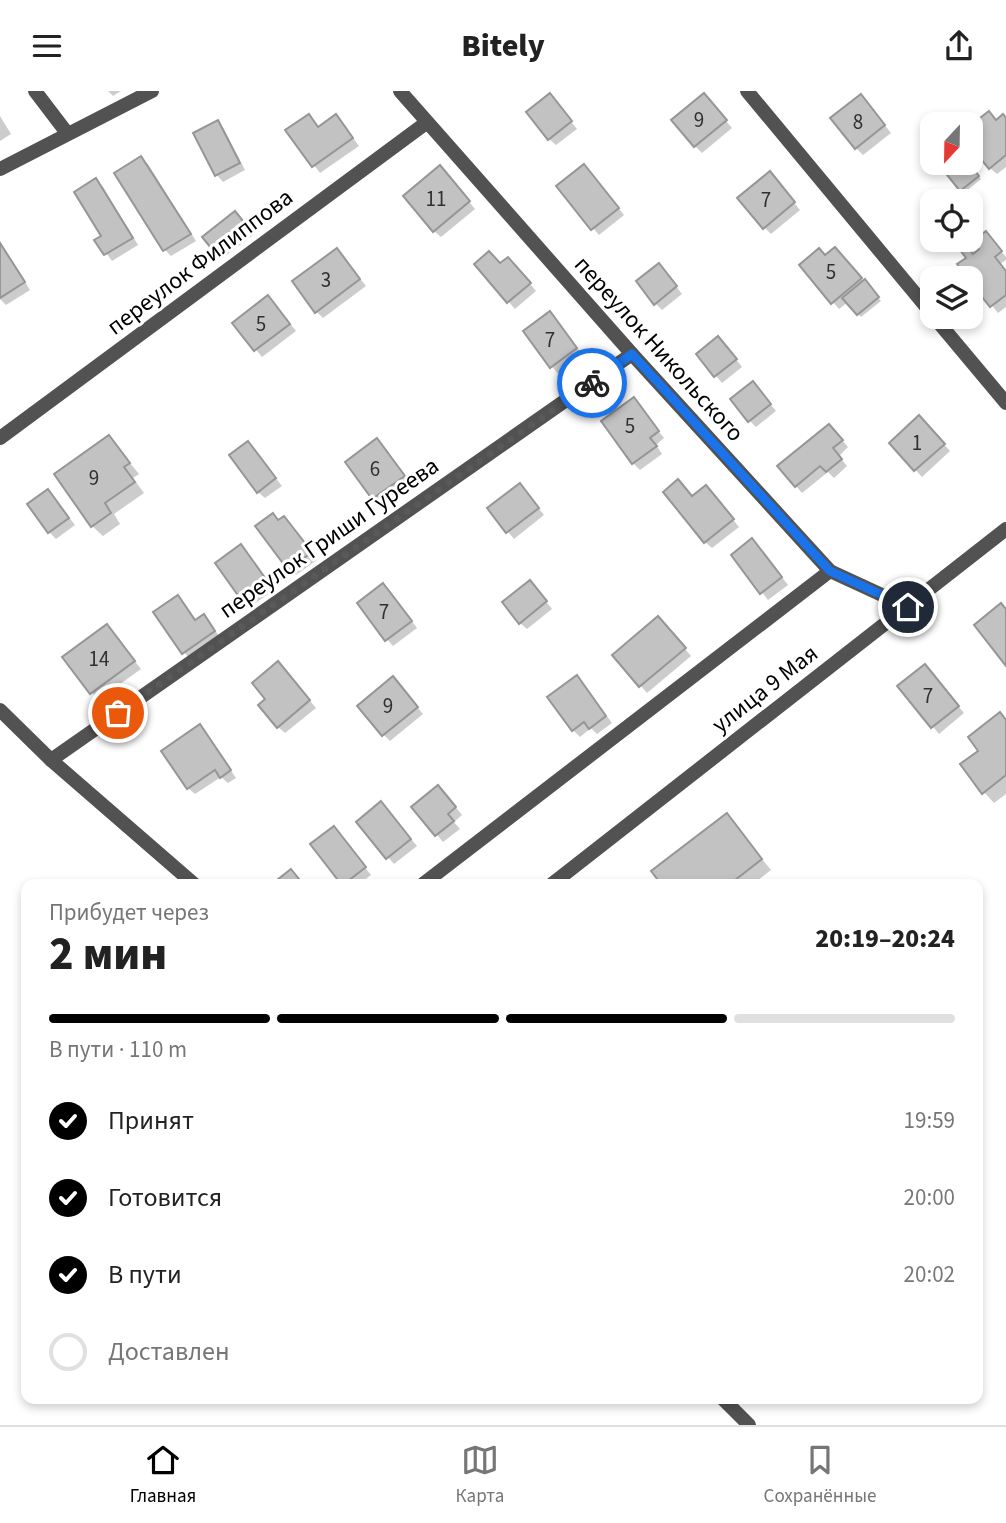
<!DOCTYPE html>
<html lang="ru">
<meta charset="utf-8">
<style>
:root{--surface:#fff;--page:#f2f2f2;--text:#222;--muted:#767676;--line:#e0e0e0;--accent:#000}
body{margin:0;font-family:"Source Sans 3",sans-serif;background:var(--page);color:var(--text);height:100vh;display:flex;flex-direction:column;font-size:26px;white-space:nowrap}
*{box-sizing:border-box;margin:0}
p{font-size:23px;color:var(--muted)}
.icon{flex:none;width:38px;height:38px;fill:none;stroke:currentColor;stroke-width:2;stroke-linecap:round;stroke-linejoin:round}
.map{position:relative;flex:1;overflow:hidden}
.sheet{position:absolute;left:21px;top:788px;width:962px;height:525px;display:flex;flex-direction:column;background:var(--surface);border-radius:14px;box-shadow:0 4px 10px #0003}
.sheet>*{flex:none}
.needle{width:46px;rotate:202deg}
.buttons{position:absolute;left:920px;top:21px;display:grid;gap:14px}
.buttons a{display:grid;place-items:center;width:63px;height:63px;border-radius:14px;background:var(--surface);box-shadow:0 4px 10px #0003;font-size:35px}
.pin{position:absolute;display:grid;place-items:center;width:60px;height:60px;color:#fff;margin:-30px;border:4px solid #fff;border-radius:50%;box-shadow:0 2px 7px #0007}
.courier{position:absolute;display:grid;place-items:center;width:70px;height:70px;margin:-35px;border:5px solid #1a73e8;border-radius:50%;background:#fff;color:#222;box-shadow:0 2px 9px #0007}
.overview em{font-style:normal;font-weight:800}
.overview div{display:flex;flex-direction:column-reverse}
.overview{display:flex;align-items:center;justify-content:space-between;height:119px;padding:0 28px}
h1{font-size:46px;font-weight:800;line-height:52px}
.bar{display:grid;grid-template-columns:repeat(4,1fr);gap:10px 7px;align-content:center;height:84px;padding:0 28px}
.bar i{height:9px;border-radius:5px;background:var(--line)}
.bar .active{background:var(--accent)}
.bar p{grid-column:span 4}
ol{padding:0 28px;list-style:none}
li{display:flex;align-items:center;gap:21px;height:77px}
li p{margin-inline-start:auto}
li .icon{padding:7px;border-radius:50%;background:var(--accent);color:#fff;stroke-width:4}
li:last-child{color:var(--muted)}
li i{width:38px;height:38px;border:4px solid var(--line);border-radius:50%}
header{display:flex;justify-content:space-between;align-items:center;height:91px;padding:0 28px;background:var(--surface);font-size:32px;font-weight:800}
.tab-bar{display:flex;justify-content:space-around;align-items:center;height:98px;border-top:2px solid var(--line);background:var(--surface);font-size:19px;color:var(--muted)}
.tab-bar a{display:grid;justify-items:center;gap:4px}
.tab-bar .active{color:var(--accent)}
.map>svg:first-child{display:block}
.shadow{fill:#0003}
.building{fill:#c2c2c2;stroke:#969696;stroke-width:2}
.lines{fill:none;stroke-linecap:round;stroke-linejoin:round}
.street{stroke:#525252;stroke-width:14}
.done{stroke:#595959;stroke-width:7;stroke-dasharray:0 12.6}
.route{stroke:#1a73e8;stroke-width:9}
.labels{text-anchor:middle;dominant-baseline:central;stroke-width:6;stroke-linejoin:round;paint-order:stroke}
.number-label{font-size:21px;fill:#303030}
.street-label{font-size:24px;fill:#000;stroke:#fff}
</style>
<header><svg class="icon" aria-label="menu" viewBox="0 0 24 24"><path d="M4 6h16M4 12h16M4 18h16"/></svg>Bitely<svg class="icon" aria-label="share" viewBox="0 0 24 24"><path d="M12 15V3M7 8l5-5 5 5M5 13v7h14v-7"/></svg></header>
<div class="map">
<svg width="1006" height="1334" viewBox="0 0 1006 1334">
<rect width="100%" height="100%" fill="#fff"/>
<!-- shadow -->
<g class="shadow">
<path d="M108 0H121L113 5Z"/>
<path d="M556 11 577 38 556 54 549 48Z"/>
<path d="M710 11 732 37 702 62 695 55Z"/>
<path d="M867 12 891 42 863 64 856 57Z"/>
<path d="M0 25 11 43 0 50Z"/>
<path d="M309 25 319 37 336 25 359 55 320 82 288 40Z"/>
<path d="M1006 29V76L997 83 990 77 997 31Z"/>
<path d="M218 31 224 38 245 79 223 91 217 84Z"/>
<path d="M141 67 148 73 196 150 171 165 165 159Z"/>
<path d="M955 72H968L981 88 964 102 946 80Z"/>
<path d="M590 82 624 124 599 144 593 137Z"/>
<path d="M446 83 475 118 441 146 434 140Z"/>
<path d="M776 89 800 119 771 143 764 136Z"/>
<path d="M96 90 103 96 138 154 112 170 97 149 103 145Z"/>
<path d="M241 129 253 144 223 167 216 161Z"/>
<path d="M992 149 1006 166V169L1000 173 1006 180V216L998 222 960 174Z"/>
<path d="M0 150 30 199 6 214 0 208Z"/>
<path d="M337 159 366 195 323 227 316 220Z"/>
<path d="M842 165 881 210 861 226 848 211 839 218 833 211 826 166Z"/>
<path d="M476 173 515 175 536 200 515 218Z"/>
<path d="M665 181 682 203 662 219 655 212Z"/>
<path d="M275 213 296 240 262 266 235 232Z"/>
<path d="M556 229 583 265 558 283 526 241Z"/>
<path d="M725 254 742 276 722 292 698 263Z"/>
<path d="M759 299 776 320 756 336 749 329Z"/>
<path d="M634 309 664 347 656 354 662 363 640 379 633 372Z"/>
<path d="M926 333 950 360 922 386 891 352Z"/>
<path d="M836 342 848 356 839 365 847 375 834 387 828 381 802 402 796 395Z"/>
<path d="M109 346 139 383 133 387 144 402 114 423 120 433 103 445 92 435Z"/>
<path d="M248 352 282 395 265 407 258 401Z"/>
<path d="M384 356 410 393 380 414 348 371Z"/>
<path d="M48 400 75 434 56 448 49 441Z"/>
<path d="M526 401 544 424 514 448 489 418Z"/>
<path d="M712 403 739 436 712 457 705 451 692 407Z"/>
<path d="M279 431 291 434 317 469 296 484 290 478Z"/>
<path d="M241 455 274 499 250 516 243 509Z"/>
<path d="M759 456 788 494 768 509 733 464Z"/>
<path d="M536 498 552 518 527 538 520 532Z"/>
<path d="M390 501 417 537 393 555 387 548Z"/>
<path d="M184 513 196 531 204 526 221 547 190 569 156 522Z"/>
<path d="M665 534 691 565 647 602 614 564Z"/>
<path d="M107 535 141 578 98 609 65 566Z"/>
<path d="M284 579 316 617 285 642 278 636Z"/>
<path d="M931 582 964 622 939 643 900 595Z"/>
<path d="M583 593 612 632 597 643 591 637 580 646 573 639Z"/>
<path d="M399 594 423 623 390 650 384 644Z"/>
<path d="M1006 630V703L994 712 984 701 980 660Z"/>
<path d="M206 642 236 687 228 692 221 686 195 703 188 697Z"/>
<path d="M445 703 462 724 454 731 460 738 443 751 414 716Z"/>
<path d="M387 719 417 755 394 773 388 766Z"/>
<path d="M727 725 771 779 753 793H663Z"/>
<path d="M340 744 371 784 359 793H343Z"/>
</g>
<!-- building -->
<g class="building">
<path d="M550 2 572 30 548 49 526 21Z"/>
<path d="M704 2 727 29 694 56 671 29Z"/>
<path d="M861 3 885 34 855 58 830 27Z"/>
<path d="M989 20 996 29 1003 23 1006 27V64L989 78 971 56V34Z"/>
<path d="M309 23 318 36 336 23 353 47 312 76 285 39Z"/>
<path d="M218 29 240 72 215 85 193 42Z"/>
<path d="M141 65 191 143 163 160 114 82Z"/>
<path d="M952 72H969L979 85 960 100 943 79Z"/>
<path d="M584 73 619 117 591 139 556 95Z"/>
<path d="M440 74 470 110 433 141 403 105Z"/>
<path d="M770 80 795 111 763 138 737 107Z"/>
<path d="M96 87 133 147 104 164 94 149 101 145 74 101Z"/>
<path d="M235 120 248 136 215 162 202 146Z"/>
<path d="M986 140 1002 160 995 166 1006 180V204L990 216 971 192V187H968L957 173 966 167 960 159 966 154 973 163 979 158 973 150Z"/>
<path d="M0 152 25 191 0 207Z"/>
<path d="M835 156 862 187 831 213 799 174 819 157 825 164Z"/>
<path d="M337 157 360 188 315 222 292 190Z"/>
<path d="M489 160 500 172 508 166 531 192 507 212 474 173Z"/>
<path d="M659 172 677 195 654 214 636 190Z"/>
<path d="M865 188 879 206 857 224 842 207Z"/>
<path d="M268 204 290 233 254 260 232 232Z"/>
<path d="M550 220 577 257 550 277 523 240Z"/>
<path d="M718 245 737 268 714 286 696 263Z"/>
<path d="M753 290 771 313 748 331 730 308Z"/>
<path d="M634 306 659 340 650 347 657 355 632 373 601 330Z"/>
<path d="M919 324 945 353 914 380 889 352Z"/>
<path d="M829 333 843 349 833 357 842 368 826 381 820 375 795 396 777 375Z"/>
<path d="M109 344 130 372 124 376 135 391 105 412 111 422 91 436 54 383Z"/>
<path d="M377 347 405 385 372 408 345 371Z"/>
<path d="M248 350 276 387 257 402 229 364Z"/>
<path d="M678 388 692 405 706 394 734 428 704 452 663 401Z"/>
<path d="M520 392 539 417 506 442 487 417Z"/>
<path d="M48 398 69 427 48 442 27 413Z"/>
<path d="M273 422 278 429 284 425 312 461 288 479 255 435Z"/>
<path d="M752 447 782 486 760 503 731 464Z"/>
<path d="M241 453 268 491 242 510 215 472Z"/>
<path d="M530 489 547 510 519 533 502 511Z"/>
<path d="M383 492 412 530 385 550 357 512Z"/>
<path d="M178 504 195 529 204 523 215 540 182 563 153 521Z"/>
<path d="M1001 512 1006 518V575L974 534Z"/>
<path d="M658 525 686 557 639 596 612 564Z"/>
<path d="M107 533 135 570 90 603 62 566Z"/>
<path d="M278 570 310 609 277 637 258 614 265 608 252 592Z"/>
<path d="M925 573 959 615 931 637 897 595Z"/>
<path d="M577 584 606 625 589 638 584 631 572 640 547 606Z"/>
<path d="M393 585 418 616 382 645 357 615Z"/>
<path d="M1000 621 1006 629V684L982 703 960 673 978 660 968 646Z"/>
<path d="M200 633 231 679 220 687 215 679 187 698 161 660Z"/>
<path d="M438 694 456 716 448 723 454 730 435 745 411 716Z"/>
<path d="M381 710 411 748 386 768 356 731Z"/>
<path d="M727 722 762 768 730 793H661L651 780Z"/>
<path d="M334 735 366 776 344 793H341L310 753Z"/>
<path d="M291 778 303 793H272Z"/>
</g>
<g class="lines">
<!-- street -->
<g class="street">
<path d="M35 0 67 42"/>
<path d="M400 0 632 263 830 480 908 516"/>
<path d="M747 0 933 224"/>
<path d="M0 78 152 0"/>
<path d="M934 226 1006 312"/>
<path d="M0 347 426 32"/>
<path d="M0 619 51 669 194 793"/>
<path d="M51 669 632 263"/>
<path d="M423 793 830 480"/>
<path d="M552 793 1006 438"/>
<path d="M722 1307 749 1334"/>
</g>
</g>
<g class="lines">
<!-- done -->
<path class="done" d="M118 622 592 292"/>
<!-- route -->
<path class="route" d="M592 292 632 263 830 480 908 516"/>
</g>
<g class="labels">
<!-- number labels -->
<g class="number-label">
<text x="699" y="29">9</text>
<text x="858" y="31">8</text>
<text x="436" y="108">11</text>
<text x="766" y="109">7</text>
<text x="831" y="181">5</text>
<text x="326" y="189">3</text>
<text x="261" y="233">5</text>
<text x="550" y="249">7</text>
<text x="630" y="335">5</text>
<text x="917" y="352">1</text>
<text x="375" y="378">6</text>
<text x="94" y="387">9</text>
<text x="384" y="521">7</text>
<text x="99" y="568">14</text>
<text x="928" y="605">7</text>
<text x="388" y="615">9</text>
</g>
<!-- street labels -->
<g class="street-label">
<text transform="translate(200 171) rotate(-37)">переулок Филиппова</text>
<text transform="translate(659 258) rotate(48)">переулок Никольского</text>
<text transform="translate(329 447) rotate(-35)">переулок Гриши Гуреева</text>
<text transform="translate(765 598) rotate(-38)">улица 9 Мая</text>
</g>
</g>
</svg>
<div class="buttons">
<a><svg class="needle" viewBox="-14 -14 28 28"><path d="M0-13l5 13h-10z" fill="#e53935"/><path d="M0 13l5-13h-10z" fill="#767676"/></svg></a>
<a><svg class="icon" aria-label="locate" viewBox="0 0 24 24"><circle cx="12" cy="12" r="6"/><path d="M12 2v4M12 18v4M2 12h4M18 12h4"/></svg></a>
<a><svg class="icon" aria-label="layers" viewBox="0 0 24 24"><path d="M12 4l9 5-9 5-9-5zM3 14l9 5 9-5"/></svg></a>
</div>
<div class="pin" style="left:118px;top:622px;background:#ea580c"><svg class="icon" aria-label="bag" viewBox="0 0 24 24"><path d="M5 8h14l-1 12H6zM9 8a3 3 0 0 1 6 0"/></svg></div>
<div class="pin" style="left:908px;top:516px;background:#1f2937"><svg class="icon" aria-label="home" viewBox="0 0 24 24"><path d="M3 11l9-7 9 7M6 9v11h12V9"/></svg></div>
<div class="courier" style="left:592px;top:292px"><svg class="icon" aria-label="bike" viewBox="0 0 24 24"><circle cx="6" cy="16" r="4"/><circle cx="18" cy="16" r="4"/><path d="M6 16l4-8h5l3 8M10 8l3 8H6M13 5h3"/></svg></div>
<section class="sheet">
<div class="overview"><div><h1>2 мин</h1><p>Прибудет через</p></div><em>20:19–20:24</em></div>
<div class="bar"><i class="active"></i><i class="active"></i><i class="active"></i><i></i><p>В пути · 110 m</p></div>
<ol>
<li><svg class="icon" aria-label="check" viewBox="0 0 24 24"><path d="M5 12l5 5 9-10"/></svg>Принят<p>19:59</p></li>
<li><svg class="icon" aria-label="check" viewBox="0 0 24 24"><path d="M5 12l5 5 9-10"/></svg>Готовится<p>20:00</p></li>
<li><svg class="icon" aria-label="check" viewBox="0 0 24 24"><path d="M5 12l5 5 9-10"/></svg>В пути<p>20:02</p></li>
<li><i></i>Доставлен</li>
</ol>
</section>
</div>
<nav class="tab-bar">
<a class="active"><svg class="icon" aria-label="home" viewBox="0 0 24 24"><path d="M3 11l9-7 9 7M6 9v11h12V9"/></svg>Главная</a>
<a><svg class="icon" aria-label="map" viewBox="0 0 24 24"><path d="M3 6l6-2 6 2 6-2v14l-6 2-6-2-6 2zM9 4v14M15 6v14"/></svg>Карта</a>
<a><svg class="icon" aria-label="saved" viewBox="0 0 24 24"><path d="M7 4h10v16l-5-4-5 4z"/></svg>Сохранённые</a>
</nav>
